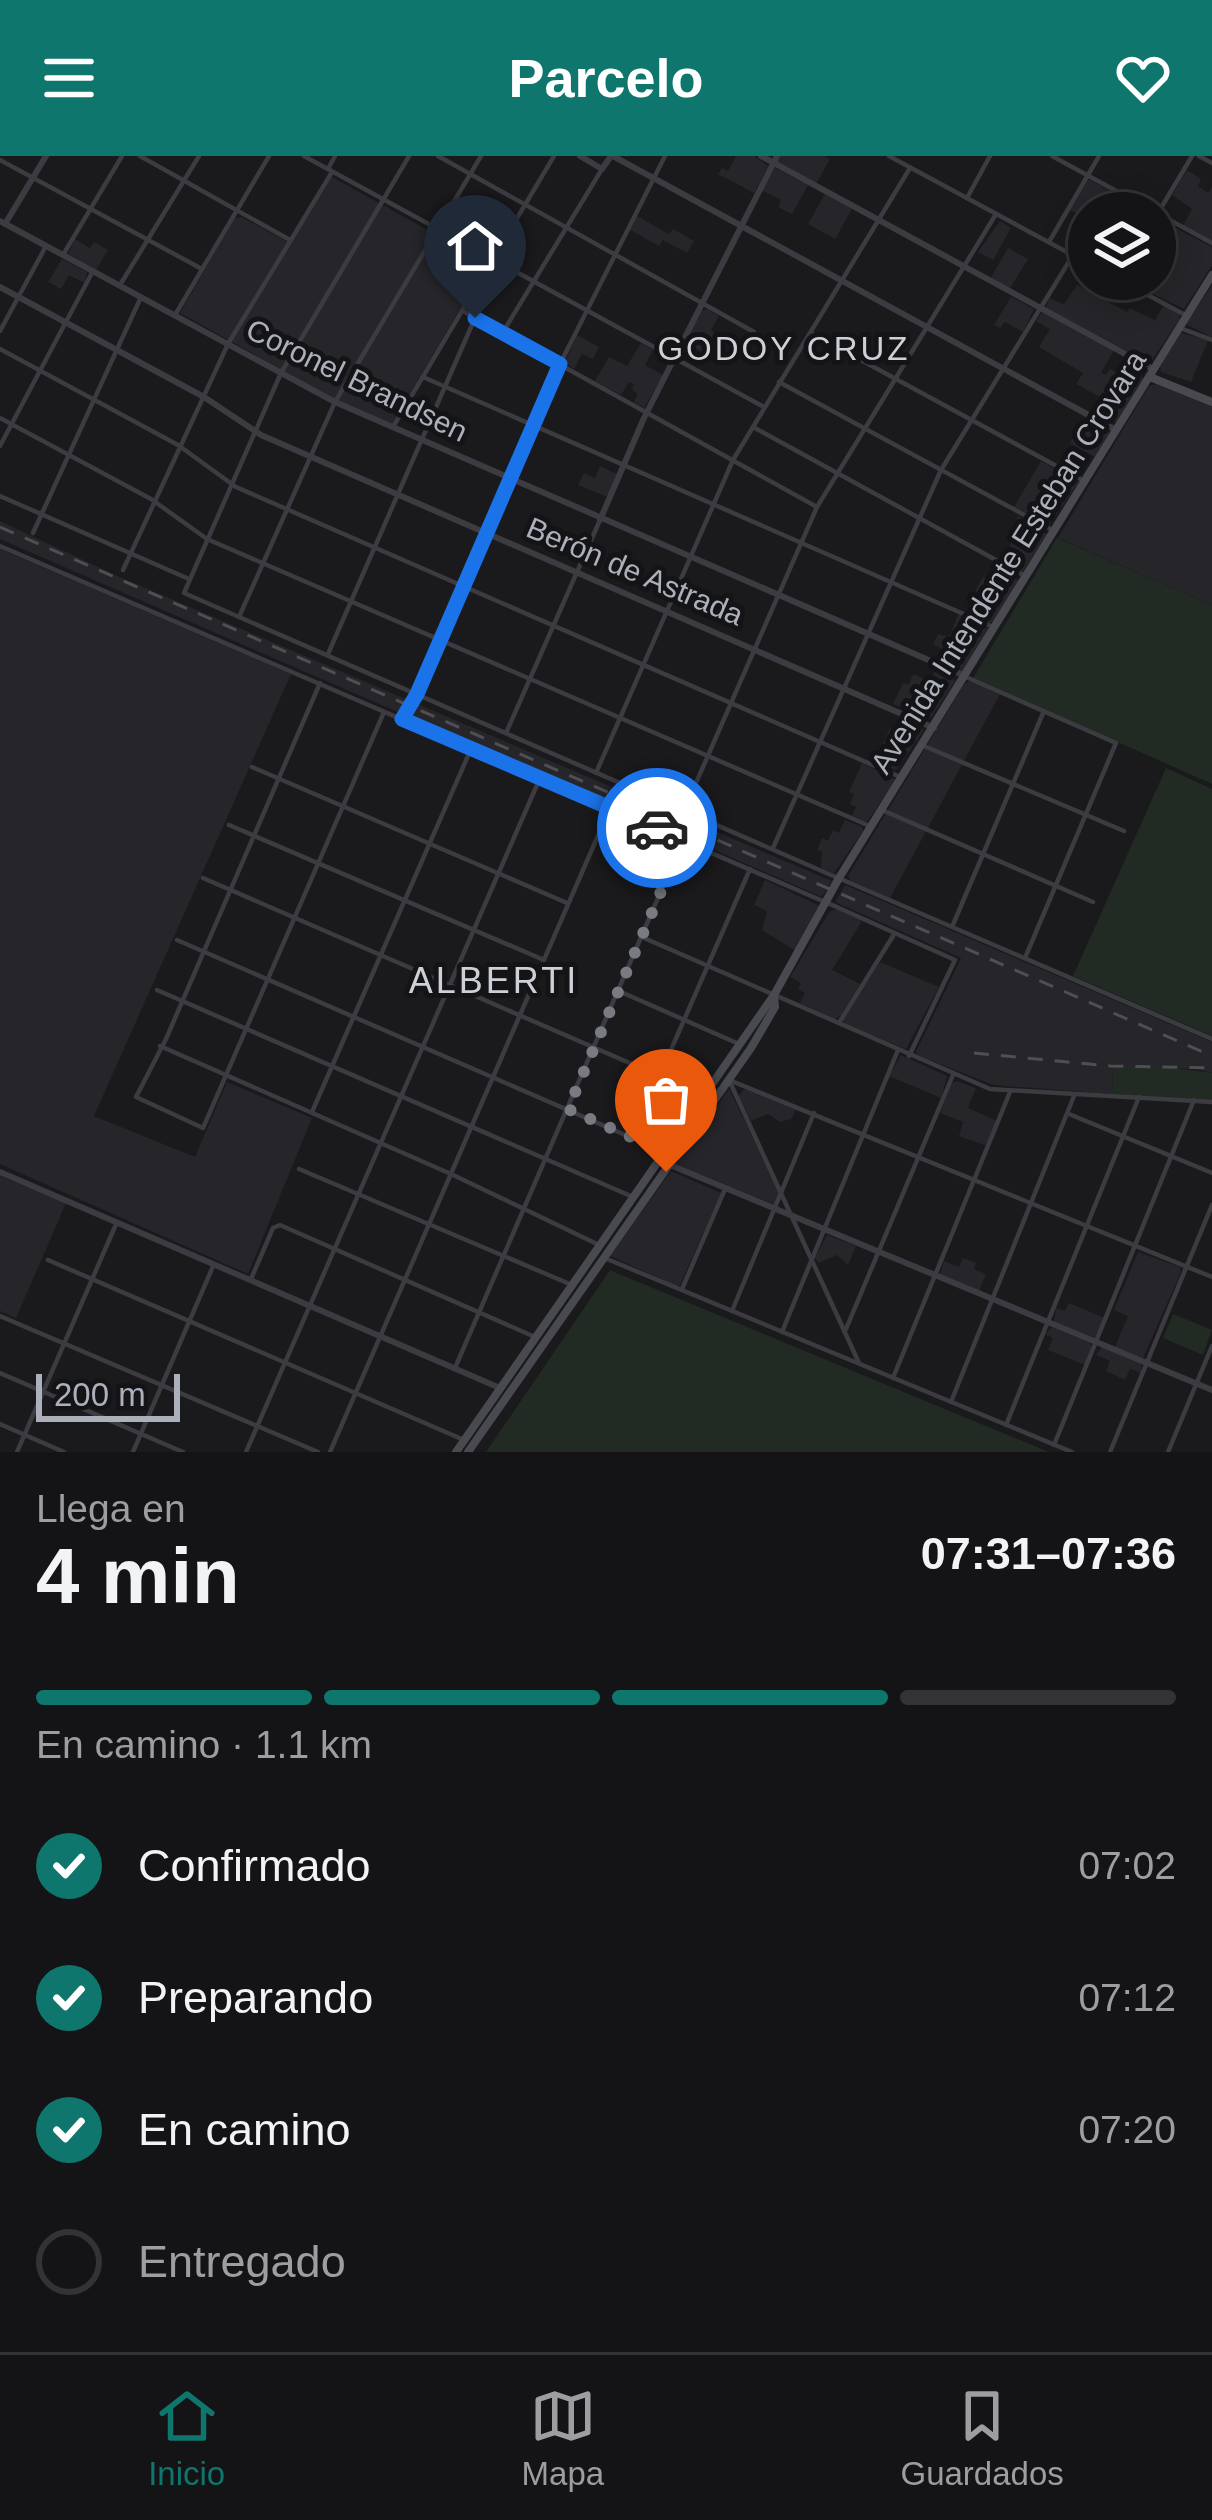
<!DOCTYPE html>
<html lang="es">
<meta charset="utf-8">
<style>
:root{--surface:#141315;--page:#212022;--text:#f1f3f6;--muted:#9d9ea0;--line:#333234;--accent:#0f766e}
body{margin:0;font-family:Helvetica,sans-serif;background:var(--page);color:var(--text);height:100vh;display:flex;flex-direction:column;font-size:45px;white-space:nowrap}
*{box-sizing:border-box;margin:0}
p{font-size:39px;color:var(--muted)}
.icon{flex:none;width:66px;height:66px;fill:none;stroke:currentColor;stroke-width:2;stroke-linecap:round;stroke-linejoin:round}
.map{position:relative;height:1296px;overflow:hidden}
.sheet{display:flex;flex-direction:column;background:var(--surface);flex:1}
.sheet>*{flex:none}
.controls{position:absolute;left:1068px;top:36px;display:grid;gap:24px}
.controls a{display:grid;place-items:center;width:108px;height:108px;border-radius:50%;background:var(--surface);box-shadow:0 6px 30px #0003,0 0 0 3px var(--line);font-size:60px}
.scale{position:absolute;left:36px;bottom:30px;width:144px;box-sizing:border-box;padding-left:12px;border:6px solid #acb0bb;border-top:0;font-size:33px;line-height:42px;white-space:nowrap;color:#acb0bb;-webkit-text-stroke:9px #141417;paint-order:stroke}
.pin{position:absolute;display:grid;place-items:center;width:102px;height:102px;color:#fff;margin:-123px -51px;border-radius:50% 50% 50% 0;rotate:-45deg;box-shadow:0 0 12px #0007}
.pin .icon{rotate:45deg}
.courier{position:absolute;display:grid;place-items:center;width:120px;height:120px;margin:-60px;border:9px solid #1a73e8;border-radius:50%;background:#fff;color:#222;box-shadow:0 3px 15px #0007}
.overview em{font-style:normal;font-weight:800}
.overview div{display:flex;flex-direction:column-reverse}
.overview{display:flex;align-items:center;justify-content:space-between;height:204px;padding:0 36px}
h1{font-size:78px;font-weight:800;line-height:90px}
.bar{display:grid;grid-template-columns:repeat(4,1fr);gap:18px 12px;align-content:center;height:144px;padding:0 36px}
.bar i{height:15px;border-radius:9px;background:var(--line)}
.bar .selected{background:var(--accent)}
.bar p{grid-column:span 4}
ol{padding:0 36px;list-style:none}
li{display:flex;align-items:center;gap:36px;height:132px}
li p{margin-inline-start:auto}
li .icon{padding:12px;border-radius:50%;background:var(--accent);color:#fff;stroke-width:4}
li:last-child{color:var(--muted)}
li i{width:66px;height:66px;border:6px solid var(--line);border-radius:50%}
header{display:flex;justify-content:space-between;align-items:center;height:156px;padding:0 36px;background:var(--accent);color:#fff;font-size:54px;font-weight:800}
.dock{display:flex;justify-content:space-around;align-items:center;height:168px;border-top:3px solid var(--line);background:var(--surface);font-size:33px;color:var(--muted)}
.dock a{display:grid;justify-items:center;gap:6px}
.dock .selected{color:var(--accent)}
.map>svg:first-child{display:block}
.built{fill:#262529}
.green{fill:#212a23}
.lines{fill:none;stroke-linecap:round;stroke-linejoin:round}
.minor{stroke:#3b3b41;stroke-width:4.5}
.tertiary{stroke:#3b3b41;stroke-width:6}
.secondary{stroke:#494a50;stroke-width:8}
.rail{stroke:#4e4f55;stroke-width:3;stroke-dasharray:15 12;stroke-linecap:butt}
.done{stroke:#797b83;stroke-width:12;stroke-dasharray:0 21.6}
.route{stroke:#1a73e8;stroke-width:15}
.labels{text-anchor:middle;dominant-baseline:central;stroke-width:10;stroke-linejoin:round;paint-order:stroke}
.street-label{font-size:30px;fill:#acb0bb;stroke:#141417}
.neighbourhood-label{font-size:33px;letter-spacing:3px;fill:#cdd0d7;stroke:#141417}
.quarter-label{font-size:36px;letter-spacing:3px;fill:#cdd0d7;stroke:#141417}
</style>
<header><svg class="icon" aria-label="menu" viewBox="0 0 24 24"><path d="M4 6h16M4 12h16M4 18h16"/></svg>Parcelo<svg class="icon" aria-label="heart" viewBox="0 0 24 24"><path d="M12 20l-8-8c-3-5 5-10 8-4 3-6 11-1 8 4z"/></svg></header>
<div class="map">
<svg width="1212" height="1296" viewBox="0 0 1212 1296">
<rect width="100%" height="100%" fill="#1a191c"/>
<!-- built -->
<g class="built">
<path d="M736 0H754L768 10 754 37 718 18 722 12 728 15Z"/>
<path d="M779 0H824L830 3 816 28 777 6Z"/>
<path d="M775 12 808 29 792 58 778 51 781 44 761 34Z"/>
<path d="M1187 14 1201 23 1198 30 1208 37 1212 31V85L1183 70 1192 53 1172 39Z"/>
<path d="M332 21 487 107 392 268 340 246 180 157 234 63 241 61 290 87Z"/>
<path d="M1088 24H1090L1149 57H1089V64L1070 54Z"/>
<path d="M825 38 852 53 835 83 808 68Z"/>
<path d="M637 60 669 78 673 73 694 85 687 97 663 84 659 90 630 74Z"/>
<path d="M1158 63 1212 91V109L1184 153 1151 137 1165 110 1161 107 1155 112Z"/>
<path d="M1000 65 1011 72 993 104 978 96Z"/>
<path d="M75 83 90 92 94 86 108 94 96 114 68 98Z"/>
<path d="M1008 92 1028 103 1009 134 990 123Z"/>
<path d="M62 103 87 116 85 127 69 119 61 133 48 126Z"/>
<path d="M1077 129 1127 156 1130 152 1155 164 1164 149 1179 157 1180 163 1150 207 1046 152 1049 142 1064 148Z"/>
<path d="M1212 129V181L1186 168Z"/>
<path d="M1011 141 1034 153 1023 176 1005 166 1000 172 994 169Z"/>
<path d="M707 153 719 160 711 174 718 179 707 199 685 187 701 155Z"/>
<path d="M1043 156 1114 194 1101 217 1106 219 1110 213 1122 219 1126 213 1143 222 1116 266 1102 263 1111 247 1076 228 1083 217 1039 191 1050 173 1036 165Z"/>
<path d="M1181 177 1208 184 1191 226 1161 216 1160 211Z"/>
<path d="M577 179 599 191 593 203 582 198 574 213 565 206Z"/>
<path d="M641 187 653 194 645 209 663 219 644 252 634 246 638 238 632 234 634 228 629 226 621 239 595 225 609 201 627 210Z"/>
<path d="M1156 228 1212 249V449L1058 382 1149 230Z"/>
<path d="M1086 261 1110 276 1095 301 1070 287Z"/>
<path d="M1041 305 1079 326 1049 369 1014 351Z"/>
<path d="M600 310 617 318 607 341 578 329 584 317 595 322Z"/>
<path d="M1018 360 1047 378 1022 417 1008 410 1014 393 1010 390 1012 384 1007 381Z"/>
<path d="M0 365 115 419 832 725 822 741 0 383Z"/>
<path d="M0 393 291 518 94 960 195 1001 227 926 312 962 248 1118 0 1008Z"/>
<path d="M1003 413 1019 425 995 465 989 467 979 462 983 439 975 435 983 421 995 428Z"/>
<path d="M959 457 989 473 961 517 938 507 944 494 933 488 938 478 949 481Z"/>
<path d="M936 513 953 520 955 525 931 562 893 548 903 527 909 528 913 518 930 525Z"/>
<path d="M970 525 1000 538 890 742 851 725 848 720 964 528Z"/>
<path d="M901 562 924 574 896 614 881 608 886 597 880 594 890 572 896 574Z"/>
<path d="M862 607 896 624 867 666 852 660 856 651 850 648 854 638 849 636Z"/>
<path d="M845 664 862 671 863 675 834 717 821 712 822 696 817 694 822 682 828 685 833 674 839 677Z"/>
<path d="M765 724 820 750 796 795 762 774 767 755 754 749Z"/>
<path d="M845 729 1212 886V917L1197 913 1113 911 1112 938 993 929 918 899 916 896 961 802 835 746Z"/>
<path d="M838 753 862 765 832 814 860 828 841 860 834 863 800 847 805 837 798 833 801 827 790 821 830 755Z"/>
<path d="M880 806 939 831 906 893 845 868 843 864Z"/>
<path d="M901 899 947 920 941 942 889 920Z"/>
<path d="M957 925 976 932 968 952 997 965 987 990 959 980 963 966 940 957 952 927Z"/>
<path d="M729 933 780 1037 775 1049 675 1008Z"/>
<path d="M743 934H748L796 954 791 963 780 966 768 958 751 965 739 940Z"/>
<path d="M671 1015 721 1037 680 1129 677 1130 610 1100Z"/>
<path d="M0 1020 66 1047 16 1162 0 1155Z"/>
<path d="M827 1079 856 1090 848 1109 837 1099 818 1107 815 1101Z"/>
<path d="M1138 1096 1180 1111 1181 1116 1143 1202 1115 1191 1128 1160 1114 1154Z"/>
<path d="M963 1102 976 1107 974 1113 986 1118 979 1135 940 1118 944 1105 959 1111Z"/>
<path d="M1069 1147 1105 1162 1095 1182 1054 1166 1056 1152 1065 1155Z"/>
<path d="M1052 1171 1090 1187 1092 1192 1085 1209 1048 1194 1053 1182 1045 1178Z"/>
<path d="M1102 1191 1142 1207 1141 1217 1130 1213 1125 1224 1106 1215 1110 1205 1096 1199Z"/>
</g>
<!-- green -->
<g class="green">
<path d="M1057 382 1212 449V628L973 522Z"/>
<path d="M1166 612 1212 633V880L1073 820Z"/>
<path d="M1113 911H1167L1212 917V945L1112 938Z"/>
<path d="M610 1114 612 1115 1049 1296H486Z"/>
<path d="M1173 1158 1212 1174 1203 1199 1163 1182Z"/>
</g>
<g class="lines">
<!-- minor -->
<g class="minor">
<path d="M140 0 290 84"/>
<path d="M304 0 764 251"/>
<path d="M409 0 281 217 184 437 838 722"/>
<path d="M438 0 754 176"/>
<path d="M889 0 1089 108"/>
<path d="M1052 0 1212 87"/>
<path d="M1199 0 1212 7"/>
<path d="M0 4 202 113"/>
<path d="M328 13 335 0"/>
<path d="M967 42 990 0"/>
<path d="M1155 62 1192 0"/>
<path d="M1049 86 1099 0"/>
<path d="M63 99 122 0"/>
<path d="M1118 123 1187 160"/>
<path d="M120 129 199 0"/>
<path d="M463 155 817 351"/>
<path d="M175 159 269 0"/>
<path d="M1180 172 1212 184"/>
<path d="M0 175 46 90"/>
<path d="M503 176 602 13"/>
<path d="M811 177 1086 326"/>
<path d="M0 193 178 289 236 331 898 620"/>
<path d="M423 221 991 470"/>
<path d="M779 226 1054 375"/>
<path d="M0 262 151 343 207 383 872 671"/>
<path d="M393 271 554 0"/>
<path d="M753 271 1027 421"/>
<path d="M0 290 93 115"/>
<path d="M0 340 189 423"/>
<path d="M33 377 141 141"/>
<path d="M0 390 825 746"/>
<path d="M123 414 228 188 332 16"/>
<path d="M239 461 335 246 481 0"/>
<path d="M328 498 475 162"/>
<path d="M966 521 1116 587 1025 802"/>
<path d="M320 527 166 883 136 941 203 972 384 556"/>
<path d="M402 563 417 538 560 208 665 0"/>
<path d="M506 577 600 364"/>
<path d="M924 590 1124 675"/>
<path d="M252 611 567 747"/>
<path d="M596 617 733 304 910 12"/>
<path d="M685 652 817 351 996 58"/>
<path d="M882 654 1093 746"/>
<path d="M229 669 544 804"/>
<path d="M773 692 941 314 1073 99"/>
<path d="M203 722 715 944"/>
<path d="M843 724 1212 883"/>
<path d="M830 748 955 804 909 900"/>
<path d="M952 771 1044 555"/>
<path d="M644 782 990 933 1212 946"/>
<path d="M177 784 662 995"/>
<path d="M157 834 633 1041"/>
<path d="M621 836 739 888"/>
<path d="M839 867 893 780"/>
<path d="M160 890 451 1018 597 1088"/>
<path d="M660 919 750 713"/>
<path d="M729 924 1212 1121"/>
<path d="M729 924 859 1207"/>
<path d="M312 956 471 593"/>
<path d="M1069 958 1212 1017"/>
<path d="M299 1013 572 1129"/>
<path d="M607 1103 1072 1296"/>
<path d="M48 1104 464 1284"/>
<path d="M251 1123 273 1072 280 1069 535 1181"/>
<path d="M682 1133 725 1033"/>
<path d="M732 1155 814 957"/>
<path d="M0 1160 318 1296"/>
<path d="M846 1173 953 919"/>
<path d="M782 1176 898 894"/>
<path d="M455 1212 683 684"/>
<path d="M0 1217 183 1296"/>
<path d="M893 1222 1010 936"/>
<path d="M951 1246 1074 940"/>
<path d="M0 1268 64 1296"/>
<path d="M1006 1269 1139 941"/>
<path d="M1054 1289 1194 944"/>
<path d="M17 1296 117 1066"/>
<path d="M133 1296 214 1108"/>
<path d="M246 1296 540 622"/>
<path d="M330 1296 610 652"/>
<path d="M1110 1296 1212 1049"/>
<path d="M1168 1296 1212 1190"/>
</g>
<!-- tertiary -->
<g class="tertiary">
<path d="M580 0 602 13 611 0"/>
<path d="M613 0 1116 274"/>
<path d="M761 0 1153 213"/>
<path d="M0 65 335 246 963 519"/>
<path d="M5 68 46 0"/>
<path d="M0 131 204 241 261 279 934 572"/>
<path d="M600 364 644 262 777 0"/>
<path d="M670 1009 1212 1234"/>
<path d="M0 1016 500 1232"/>
</g>
<!-- secondary -->
<g class="secondary">
<path d="M1150 221 1212 246"/>
<path d="M456 1296 774 839 839 722 1212 119"/>
<path d="M468 1296 751 892 775 851 774 839"/>
</g>
<!-- rail -->
<g class="rail">
<path d="M0 371 1212 900"/>
<path d="M974 897 1110 910 1212 912"/>
</g>
</g>
<g class="lines">
<!-- done -->
<path class="done" d="M657 672 683 684 568 953 665 996 670 1009 666 1016"/>
<!-- route -->
<path class="route" d="M475 162 560 208 417 538 402 563 657 672"/>
</g>
<g class="labels">
<!-- street labels -->
<g class="street-label">
<text transform="translate(357 224) rotate(26)">Coronel Brandsen</text>
<text transform="translate(1008 406) rotate(-58)">Avenida Intendente Esteban Crovara</text>
<text transform="translate(635 415) rotate(23)">Berón de Astrada</text>
</g>
<!-- neighbourhood labels -->
<g class="neighbourhood-label">
<text x="784" y="192">GODOY CRUZ</text>
</g>
<!-- quarter labels -->
<g class="quarter-label">
<text x="494" y="824">ALBERTI</text>
</g>
</g>
</svg>
<div class="controls">
<a><svg class="icon" aria-label="layers" viewBox="0 0 24 24"><path d="M12 4l9 5-9 5-9-5zM3 14l9 5 9-5"/></svg></a>
</div>
<div class="scale">200 m</div>
<div class="pin" style="left:666px;top:1016px;background:#ea580c"><svg class="icon" aria-label="bag" viewBox="0 0 24 24"><path d="M5 8h14l-1 12H6zM9 8a3 3 0 0 1 6 0"/></svg></div>
<div class="pin" style="left:475px;top:162px;background:#1f2937"><svg class="icon" aria-label="home" viewBox="0 0 24 24"><path d="M3 11l9-7 9 7M6 9v11h12V9"/></svg></div>
<div class="courier" style="left:657px;top:672px"><svg class="icon" aria-label="car" viewBox="0 0 24 24"><path d="M5 17H2v-5l4-1 3-4h7l3 4 3 1v5h-3M9 17h6M6 11h13"/><circle cx="7" cy="17" r="2"/><circle cx="17" cy="17" r="2"/></svg></div>
</div>
<section class="sheet">
<div class="overview"><div><h1>4 min</h1><p>Llega en</p></div><em>07:31–07:36</em></div>
<div class="bar"><i class="selected"></i><i class="selected"></i><i class="selected"></i><i></i><p>En camino · 1.1 km</p></div>
<ol>
<li><svg class="icon" aria-label="check" viewBox="0 0 24 24"><path d="M5 12l5 5 9-10"/></svg>Confirmado<p>07:02</p></li>
<li><svg class="icon" aria-label="check" viewBox="0 0 24 24"><path d="M5 12l5 5 9-10"/></svg>Preparando<p>07:12</p></li>
<li><svg class="icon" aria-label="check" viewBox="0 0 24 24"><path d="M5 12l5 5 9-10"/></svg>En camino<p>07:20</p></li>
<li><i></i>Entregado</li>
</ol>
</section>
<nav class="dock">
<a class="selected"><svg class="icon" aria-label="home" viewBox="0 0 24 24"><path d="M3 11l9-7 9 7M6 9v11h12V9"/></svg>Inicio</a>
<a><svg class="icon" aria-label="map" viewBox="0 0 24 24"><path d="M3 6l6-2 6 2 6-2v14l-6 2-6-2-6 2zM9 4v14M15 6v14"/></svg>Mapa</a>
<a><svg class="icon" aria-label="saved" viewBox="0 0 24 24"><path d="M7 4h10v16l-5-4-5 4z"/></svg>Guardados</a>
</nav>
